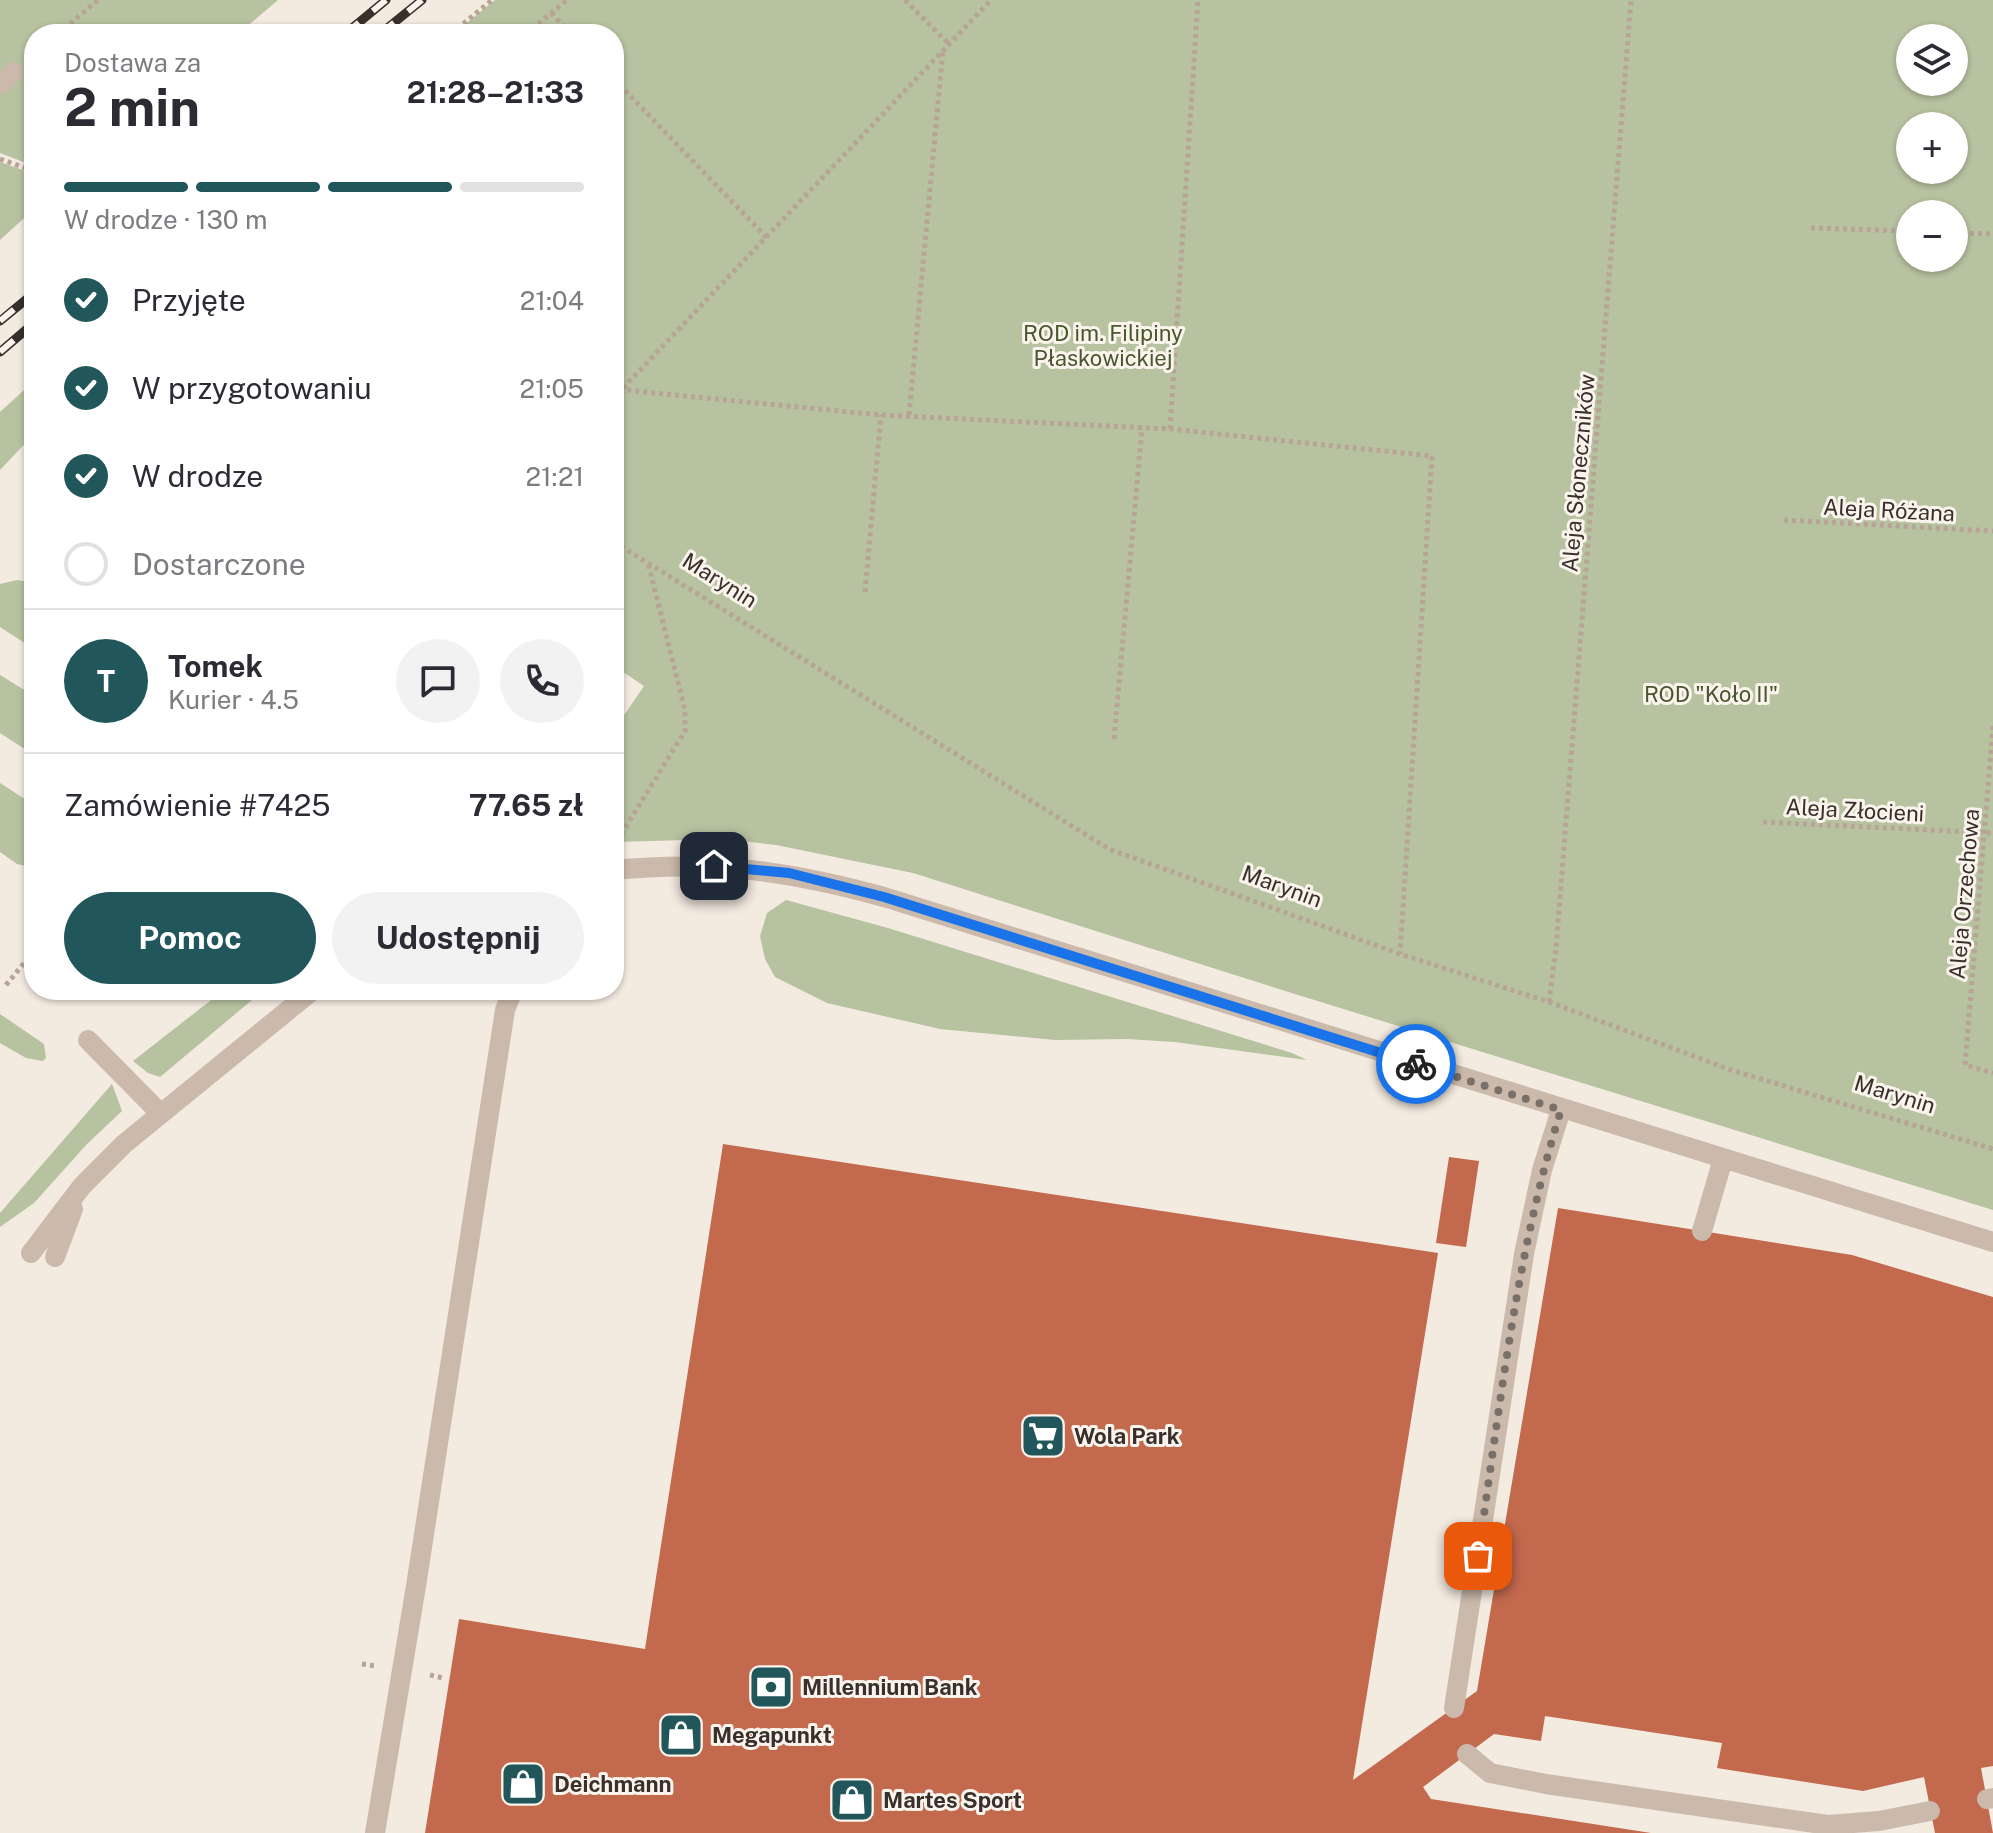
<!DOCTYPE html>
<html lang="pl">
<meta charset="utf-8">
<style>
:root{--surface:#fff;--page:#f2f2f3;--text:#2b2b33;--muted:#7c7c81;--line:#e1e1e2;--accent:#21575a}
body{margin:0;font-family:"Public Sans",sans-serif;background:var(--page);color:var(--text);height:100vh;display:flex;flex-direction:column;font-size:30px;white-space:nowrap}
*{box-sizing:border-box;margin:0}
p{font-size:26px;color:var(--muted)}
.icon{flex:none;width:44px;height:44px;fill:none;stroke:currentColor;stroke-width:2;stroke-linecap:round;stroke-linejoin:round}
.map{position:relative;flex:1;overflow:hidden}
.drawer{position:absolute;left:24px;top:24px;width:600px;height:976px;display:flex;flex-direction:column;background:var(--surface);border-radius:32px;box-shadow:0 2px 6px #0004}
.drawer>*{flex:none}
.buttons{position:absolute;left:1896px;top:24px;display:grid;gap:16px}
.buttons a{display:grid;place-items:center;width:72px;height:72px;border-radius:50%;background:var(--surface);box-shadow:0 2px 6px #0004;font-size:40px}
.pin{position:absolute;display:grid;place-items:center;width:68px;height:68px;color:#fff;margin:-34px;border-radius:16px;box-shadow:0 4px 12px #0006}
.courier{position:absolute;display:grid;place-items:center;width:80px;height:80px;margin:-40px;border:6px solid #1a73e8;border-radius:50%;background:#fff;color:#222;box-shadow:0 2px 10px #0007}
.head em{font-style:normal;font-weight:700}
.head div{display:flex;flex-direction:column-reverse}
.head{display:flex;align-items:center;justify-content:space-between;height:136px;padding:0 40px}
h1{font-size:52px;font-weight:700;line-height:60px}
.bar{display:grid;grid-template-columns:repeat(4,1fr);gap:12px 8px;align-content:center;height:96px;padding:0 40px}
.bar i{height:10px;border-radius:6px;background:var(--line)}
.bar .on{background:var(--accent)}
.bar p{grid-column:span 4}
.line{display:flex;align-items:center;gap:20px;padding:0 40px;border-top:2px solid var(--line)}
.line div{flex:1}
.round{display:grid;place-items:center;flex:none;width:84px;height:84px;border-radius:42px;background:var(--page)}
ol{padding:0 40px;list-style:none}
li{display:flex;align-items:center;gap:24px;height:88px}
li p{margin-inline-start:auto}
li .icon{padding:8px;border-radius:50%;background:var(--accent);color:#fff;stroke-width:4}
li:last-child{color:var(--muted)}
li i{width:44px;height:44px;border:4px solid var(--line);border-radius:50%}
.button{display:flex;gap:16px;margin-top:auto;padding:16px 40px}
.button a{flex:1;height:92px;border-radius:48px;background:var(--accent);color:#fff;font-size:32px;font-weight:700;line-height:92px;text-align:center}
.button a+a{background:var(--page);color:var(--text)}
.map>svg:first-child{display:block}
.green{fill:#b7c2a0;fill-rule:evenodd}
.building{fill:#c3694e}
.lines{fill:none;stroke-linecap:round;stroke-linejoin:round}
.path{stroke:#b7a496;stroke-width:5;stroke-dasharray:4 4;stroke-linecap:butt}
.lane{stroke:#cbbaac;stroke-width:20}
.street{stroke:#cbbaac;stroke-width:20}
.rail-casing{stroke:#392f2b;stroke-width:9}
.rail{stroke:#faf4ed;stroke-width:6;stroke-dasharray:18;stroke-linecap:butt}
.done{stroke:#7a706a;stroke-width:8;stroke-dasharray:0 14.4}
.route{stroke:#1a73e8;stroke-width:10}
.labels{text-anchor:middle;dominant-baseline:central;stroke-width:6;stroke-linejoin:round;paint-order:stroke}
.park-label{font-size:22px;fill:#49572f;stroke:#faf4ed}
.street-label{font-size:22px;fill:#392f2b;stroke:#faf4ed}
.poi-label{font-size:22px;font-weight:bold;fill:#392f2b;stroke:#faf4ed;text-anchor:start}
</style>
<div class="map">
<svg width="1993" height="1833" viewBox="0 0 1993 1833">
<rect width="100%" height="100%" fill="#f3eae0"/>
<!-- green -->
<g class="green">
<path d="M0 0H278L238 34H34V166L0 153Z"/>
<path d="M495 0H1993V1210L1282 990 913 873 776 845 724 839 614 842V730L644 686 614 666V34H453ZM1910 38H1954V82H1910ZM1910 126H1954V170H1910ZM1910 214H1954V258H1910Z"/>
<path d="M0 162 34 174V209L0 240Z"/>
<path d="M34 381V434L0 470V412Z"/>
<path d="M17 580 34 583V649L0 627V584Z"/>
<path d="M0 675 34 696V755L0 733Z"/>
<path d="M0 783 34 805V868L17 864 0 852Z"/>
<path d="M786 900 888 928 1292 1053 1307 1060 1175 1042 1127 1039 1055 1040 940 1029 827 1003 775 977 765 959 760 936 767 913Z"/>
<path d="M224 990H264L160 1077 148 1073 133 1061Z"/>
<path d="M0 1014 44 1044 46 1058 43 1061 26 1058 0 1043Z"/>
<path d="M112 1084 122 1111 87 1144 34 1203 0 1227V1213Z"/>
</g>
<!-- building -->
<g class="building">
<path d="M723 1144 1438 1253 1353 1780 1477 1691 1558 1208 1852 1255 1993 1297V1766L1981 1768 1993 1833H1935L1924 1777 1863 1791 1717 1768 1722 1743 1545 1716 1541 1741 1494 1734 1423 1787 1431 1799 1651 1833H425L459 1619 645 1649Z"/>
<path d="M1449 1157 1479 1161 1466 1247 1436 1243Z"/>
</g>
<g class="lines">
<!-- path -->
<g class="path">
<path d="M905 0 949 44"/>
<path d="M551 13 571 34"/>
<path d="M58 34 98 0"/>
<path d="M451 34 492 0"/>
<path d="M526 34 567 0"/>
<path d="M614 79 767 238"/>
<path d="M0 159 34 171"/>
<path d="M1811 228 1910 231"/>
<path d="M1954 233 1993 234"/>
<path d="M614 382 622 389 654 393 881 415 1170 429 1432 456 1400 954"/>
<path d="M623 388 991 0"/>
<path d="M909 415 943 50"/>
<path d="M1170 429 1198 0"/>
<path d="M1784 520 1993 531"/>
<path d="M614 542 1109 849 1400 954 1549 1002 1731 1070 1993 1149"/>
<path d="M865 592 881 415"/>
<path d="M1993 726 1965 1065 1993 1073"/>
<path d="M1114 739 1142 428"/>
<path d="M1763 822 1993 833"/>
<path d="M617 841 685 731V710L648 563"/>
<path d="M6 985 34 951"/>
<path d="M1549 1002 1556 948 1631 0"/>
<path d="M362 1664 376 1666"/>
<path d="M430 1675 443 1678"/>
</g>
<!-- lane -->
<g class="lane">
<path d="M614 870C713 860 789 871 884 897L1993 1242"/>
<path d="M88 1040 160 1113"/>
<path d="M1702 1231 1723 1159"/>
<path d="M31 1253 82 1186 124 1144 313 990"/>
<path d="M55 1257 73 1209"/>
<path d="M1454 1708 1524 1254 1542 1170 1561 1110"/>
<path d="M1467 1754 1490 1773 1546 1784 1828 1825 1879 1821 1930 1811"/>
<path d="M1987 1799 1993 1798"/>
<path d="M375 1833 416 1586 505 1010 513 990"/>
</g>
<!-- street -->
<path class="street" d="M0 84 13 72"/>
<!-- rail casing -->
<g class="rail-casing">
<g id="rail">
<path d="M345 34 386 0"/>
<path d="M380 34 422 0"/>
<path d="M0 321 34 293"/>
<path d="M0 352 34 323"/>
</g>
</g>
<!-- rail -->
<use href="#rail" class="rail"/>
</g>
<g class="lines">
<!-- done -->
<path class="done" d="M1416 1064 1561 1110C1516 1254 1500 1407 1478 1556"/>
<!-- route -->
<path class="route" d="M714 866 789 873 884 897 1416 1064"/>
</g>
<!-- icons -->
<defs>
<g id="supermarket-square" transform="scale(2.3)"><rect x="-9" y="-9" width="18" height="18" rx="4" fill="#21575a" stroke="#faf4ed"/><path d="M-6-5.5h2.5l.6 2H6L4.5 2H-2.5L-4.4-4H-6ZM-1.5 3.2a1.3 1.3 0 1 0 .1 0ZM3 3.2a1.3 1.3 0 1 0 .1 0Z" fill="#fff"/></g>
<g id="bank-square" transform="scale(2.3)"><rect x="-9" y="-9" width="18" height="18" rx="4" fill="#21575a" stroke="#faf4ed"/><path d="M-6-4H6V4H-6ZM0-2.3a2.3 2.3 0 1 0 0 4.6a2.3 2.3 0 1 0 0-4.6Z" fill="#fff"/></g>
<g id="shop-square" transform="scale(2.3)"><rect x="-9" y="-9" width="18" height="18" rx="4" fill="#21575a" stroke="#faf4ed"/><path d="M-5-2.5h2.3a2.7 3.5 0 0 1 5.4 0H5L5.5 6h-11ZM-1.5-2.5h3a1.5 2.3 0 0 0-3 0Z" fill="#fff"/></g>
</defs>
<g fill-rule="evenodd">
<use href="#supermarket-square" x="1043" y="1436"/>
<use href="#bank-square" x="771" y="1687"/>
<use href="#shop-square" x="681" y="1735"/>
<use href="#shop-square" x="523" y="1784"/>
<use href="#shop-square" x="852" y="1800"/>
</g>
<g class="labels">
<!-- park labels -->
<g class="park-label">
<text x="1103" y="333">ROD im. Filipiny<tspan x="1103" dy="25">Płaskowickiej</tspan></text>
<text x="1711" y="694">ROD "Koło II"</text>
</g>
<!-- street labels -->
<g class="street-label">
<text transform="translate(1578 473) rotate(-85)">Aleja Słoneczników</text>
<text transform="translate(1889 510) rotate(3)">Aleja Różana</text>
<text transform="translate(720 580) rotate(32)">Marynin</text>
<text transform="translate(1855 810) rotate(3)">Aleja Złocieni</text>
<text transform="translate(1282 886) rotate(20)">Marynin</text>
<text transform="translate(1964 894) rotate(-85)">Aleja Orzechowa</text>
<text transform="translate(1895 1094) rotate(17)">Marynin</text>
</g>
<!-- poi labels -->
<g class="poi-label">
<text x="1074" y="1436">Wola Park</text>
<text x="802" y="1687">Millennium Bank</text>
<text x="712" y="1735">Megapunkt</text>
<text x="554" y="1784">Deichmann</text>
<text x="883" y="1800">Martes Sport</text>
</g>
</g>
</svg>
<div class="buttons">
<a><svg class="icon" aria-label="layers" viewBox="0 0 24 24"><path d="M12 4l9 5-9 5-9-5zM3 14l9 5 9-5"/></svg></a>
<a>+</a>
<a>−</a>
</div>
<div class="pin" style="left:1478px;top:1556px;background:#ea580c"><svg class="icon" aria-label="bag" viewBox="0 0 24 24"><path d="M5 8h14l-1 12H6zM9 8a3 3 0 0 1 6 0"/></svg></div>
<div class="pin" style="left:714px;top:866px;background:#1f2937"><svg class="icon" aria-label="home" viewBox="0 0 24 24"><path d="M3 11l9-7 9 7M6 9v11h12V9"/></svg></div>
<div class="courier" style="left:1416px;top:1064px"><svg class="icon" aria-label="bike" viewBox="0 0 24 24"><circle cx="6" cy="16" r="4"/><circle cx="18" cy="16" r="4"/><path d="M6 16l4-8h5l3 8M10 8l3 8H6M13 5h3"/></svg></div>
<section class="drawer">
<div class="head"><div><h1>2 min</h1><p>Dostawa za</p></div><em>21:28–21:33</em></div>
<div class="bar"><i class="on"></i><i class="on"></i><i class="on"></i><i></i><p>W drodze · 130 m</p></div>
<ol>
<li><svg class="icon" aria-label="check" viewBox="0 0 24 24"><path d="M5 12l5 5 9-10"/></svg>Przyjęte<p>21:04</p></li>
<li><svg class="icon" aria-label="check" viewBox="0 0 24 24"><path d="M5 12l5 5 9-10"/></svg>W przygotowaniu<p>21:05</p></li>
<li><svg class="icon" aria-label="check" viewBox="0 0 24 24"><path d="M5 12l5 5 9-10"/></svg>W drodze<p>21:21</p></li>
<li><i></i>Dostarczone</li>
</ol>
<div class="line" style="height:144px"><b class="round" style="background:var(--accent);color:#fff">T</b><div><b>Tomek</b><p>Kurier · 4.5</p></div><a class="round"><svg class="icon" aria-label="chat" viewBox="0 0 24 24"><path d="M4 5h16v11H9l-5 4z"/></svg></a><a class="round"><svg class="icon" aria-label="phone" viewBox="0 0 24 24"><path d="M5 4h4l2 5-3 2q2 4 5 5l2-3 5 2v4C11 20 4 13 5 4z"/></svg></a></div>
<div class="line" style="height:104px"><div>Zamówienie #7425</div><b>77.65 zł</b></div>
<div class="button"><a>Pomoc</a><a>Udostępnij</a></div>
</section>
</div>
